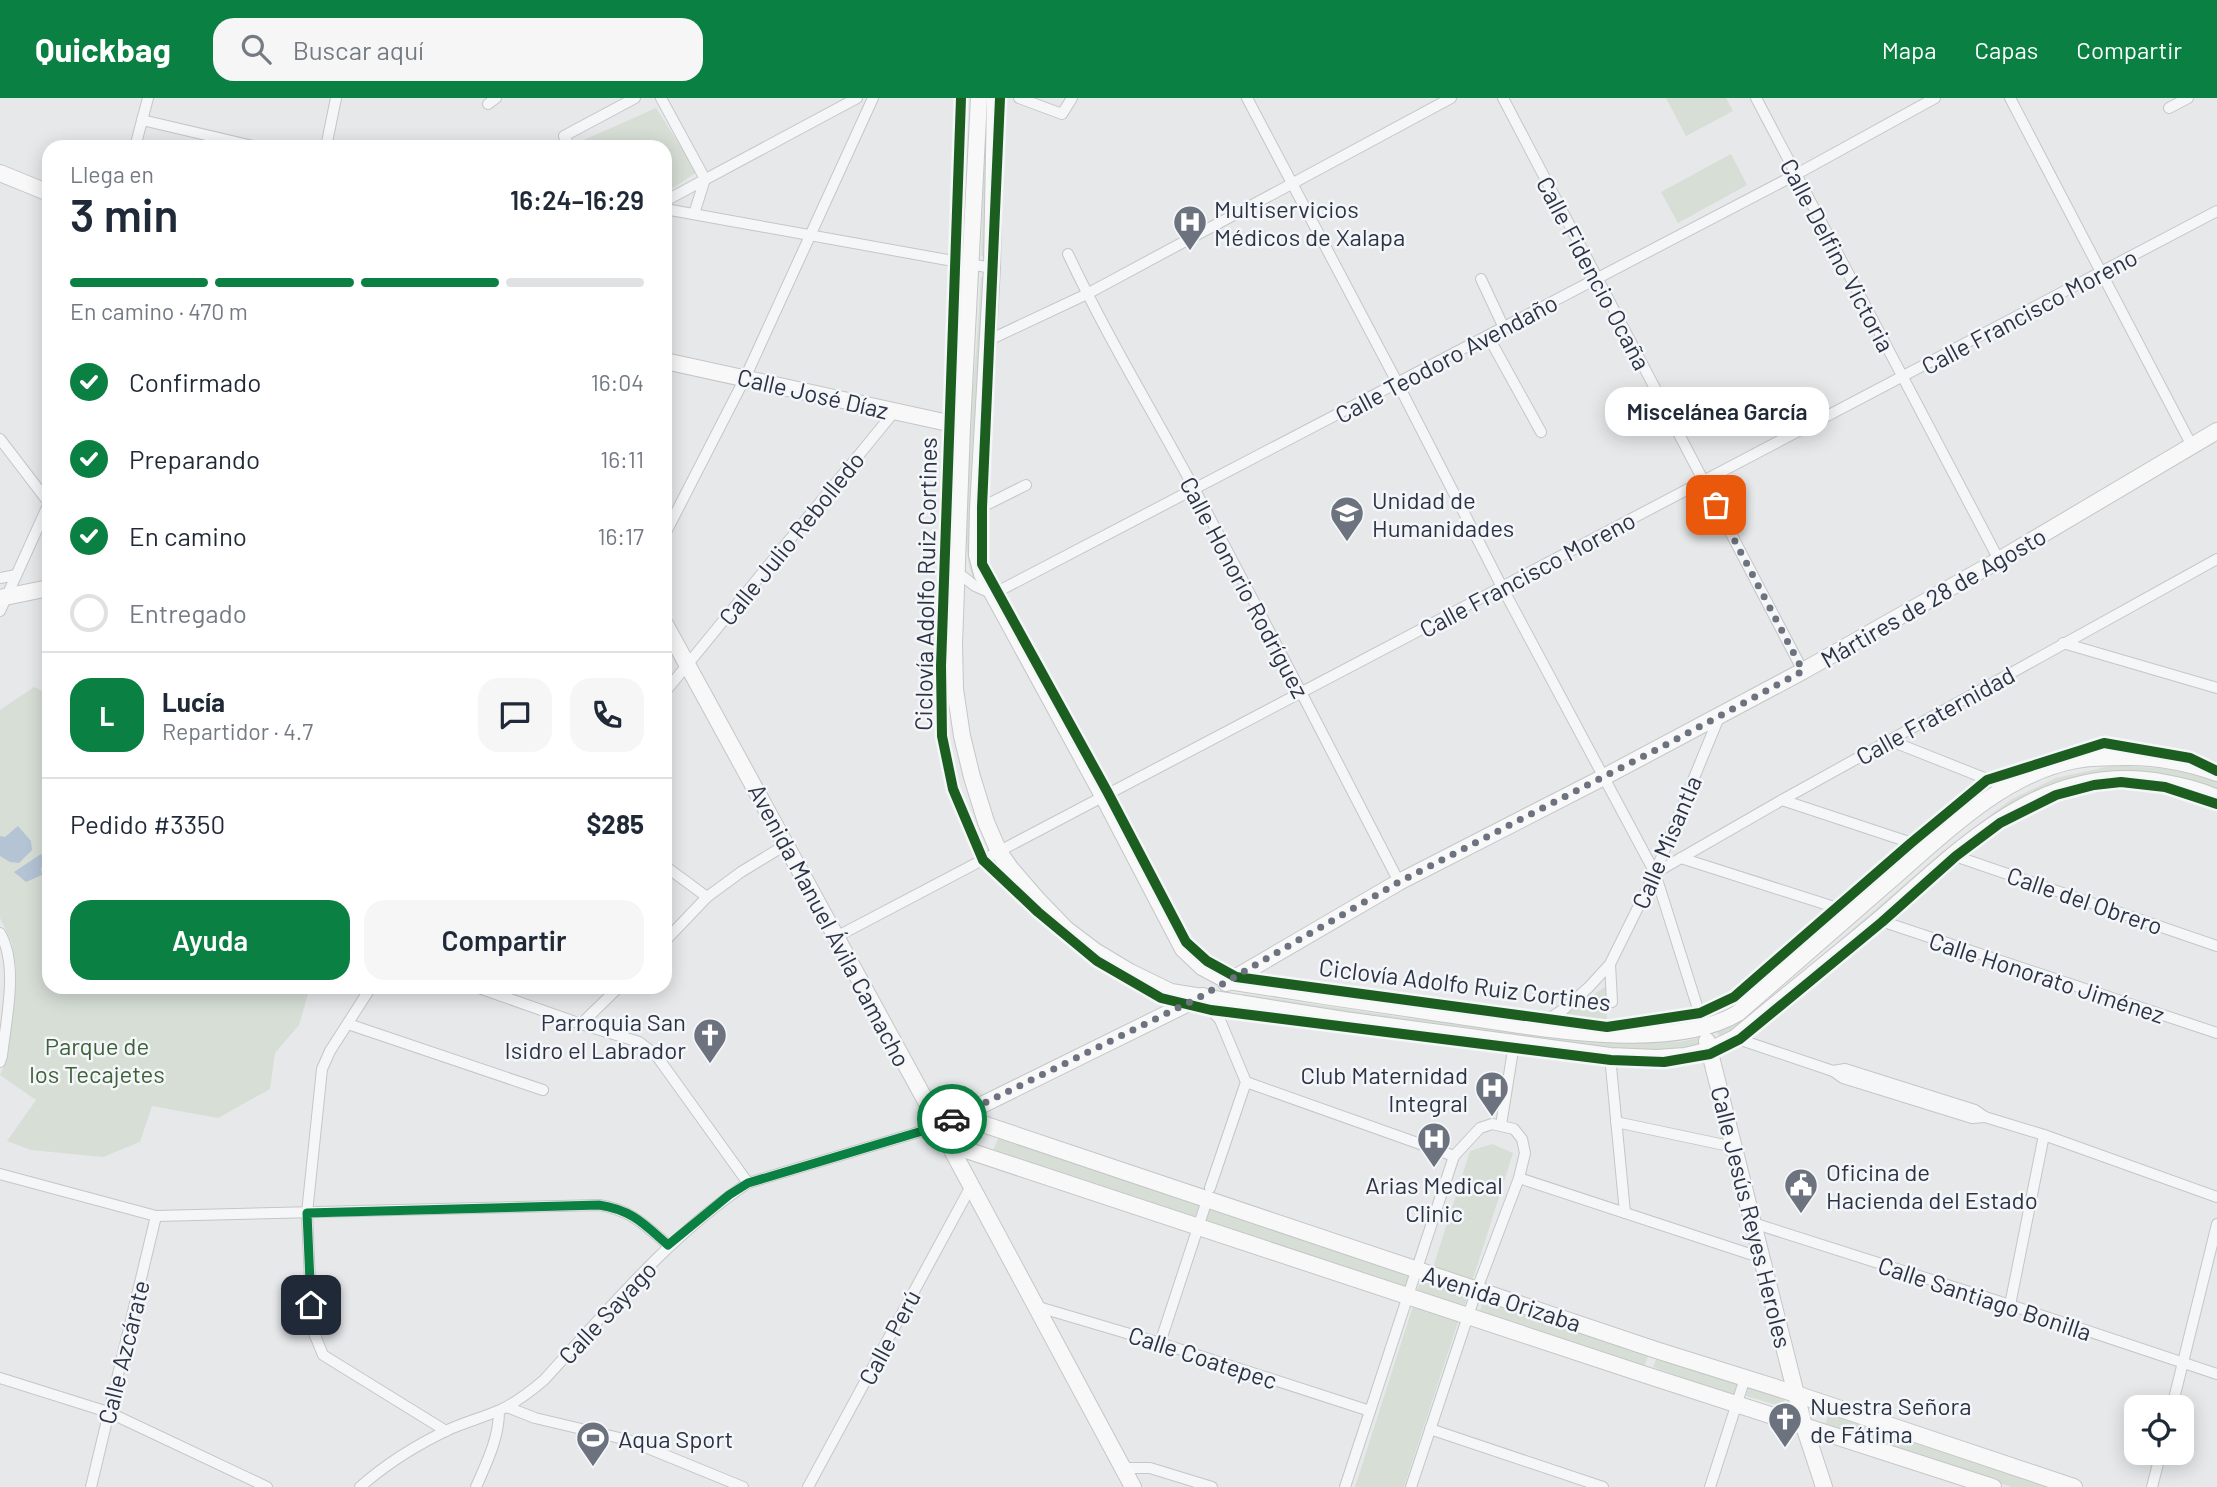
<!DOCTYPE html>
<html lang="es">
<meta charset="utf-8">
<style>
:root{--surface:#fff;--page:#f6f6f7;--text:#1f2937;--muted:#747a83;--line:#e0e1e3;--accent:#0b8043}
body{margin:0;font-family:Barlow,sans-serif;background:var(--page);color:var(--text);height:100vh;display:flex;flex-direction:column;font-size:26px;white-space:nowrap}
*{box-sizing:border-box;margin:0}
p{font-size:23px;color:var(--muted)}
.icon{flex:none;width:38px;height:38px;fill:none;stroke:currentColor;stroke-width:2;stroke-linecap:round;stroke-linejoin:round}
.map{position:relative;flex:1;overflow:hidden}
.panel{position:absolute;left:42px;top:42px;width:630px;height:854px;display:flex;flex-direction:column;background:var(--surface);border-radius:21px;box-shadow:0 4px 18px #0003}
.panel>*{flex:none}
.buttons{position:absolute;left:2124px;top:1297px;display:grid;gap:14px}
.buttons a{display:grid;place-items:center;width:70px;height:70px;border-radius:14px;background:var(--surface);box-shadow:0 4px 18px #0003;font-size:35px}
.pin{position:absolute;display:grid;place-items:center;width:60px;height:60px;color:#fff;margin:-30px;border-radius:14px;box-shadow:0 4px 10px #0006}
.courier{position:absolute;display:grid;place-items:center;width:70px;height:70px;margin:-35px;border:5px solid #0b8043;border-radius:50%;background:#fff;color:#222;box-shadow:0 2px 9px #0007}
.bubble{position:absolute;height:49px;border-radius:21px;background:var(--surface);box-shadow:0 4px 18px #0003;font-size:23px;font-weight:600;line-height:49px;text-align:center}
.head em{font-style:normal;font-weight:600}
.head div{display:flex;flex-direction:column-reverse}
.head{display:flex;align-items:center;justify-content:space-between;height:119px;padding:0 28px}
h1{font-size:46px;font-weight:600;line-height:52px}
.bar{display:grid;grid-template-columns:repeat(4,1fr);gap:10px 7px;align-content:center;height:84px;padding:0 28px}
.bar i{height:9px;border-radius:5px;background:var(--line)}
.bar .selected{background:var(--accent)}
.bar p{grid-column:span 4}
.line{display:flex;align-items:center;gap:18px;padding:0 28px;border-top:2px solid var(--line)}
.line div{flex:1}
.round{display:grid;place-items:center;flex:none;width:74px;height:74px;border-radius:21px;background:var(--page)}
ol{padding:0 28px;list-style:none}
li{display:flex;align-items:center;gap:21px;height:77px}
li p{margin-inline-start:auto}
li .icon{padding:7px;border-radius:50%;background:var(--accent);color:#fff;stroke-width:4}
li:last-child{color:var(--muted)}
li i{width:38px;height:38px;border:4px solid var(--line);border-radius:50%}
.primary-button{display:flex;gap:14px;margin-top:auto;padding:14px 28px}
.primary-button a{flex:1;height:80px;border-radius:21px;background:var(--accent);color:#fff;font-size:28px;font-weight:600;line-height:80px;text-align:center}
.primary-button a+a{background:var(--page);color:var(--text)}
header{display:flex;align-items:center;gap:42px;box-sizing:border-box;height:98px;padding:0 35px;background:var(--accent);color:#fff}
header strong{font-size:33px}
nav{display:flex;gap:38px;margin-inline-start:auto;font-size:24px}
.search{width:490px;height:63px;background:var(--page);display:flex;align-items:center;gap:18px;box-sizing:border-box;padding:0 24px;border-radius:21px;color:var(--muted);font-size:26px}
.map>svg:first-child{display:block}
.green{fill:#d6ded6}
.water{fill:#b4c4d5}
.lines{fill:none;stroke-linecap:round;stroke-linejoin:round}
.street-casing{stroke:#c4c6c8;stroke-width:12}
.secondary-casing{stroke:#c4c6c8;stroke-width:18}
.street{stroke:#f5f6f7;stroke-width:10}
.secondary{stroke:#f8f8f8;stroke-width:16}
.cycleway-casing{stroke:#f4f6f9;stroke-width:15}
.cycleway{stroke:#1b5e20;stroke-width:10}
.done{stroke:#6c737f;stroke-width:7;stroke-dasharray:0 12.6}
.route{stroke:#0b8043;stroke-width:9}
.labels{text-anchor:middle;dominant-baseline:central;stroke-width:5;stroke-linejoin:round;paint-order:stroke}
.poi-label{font-size:24px;fill:#2b3445;stroke:#f4f6f9;text-anchor:start}
.street-label{font-size:24px;fill:#2b3445;stroke:#f4f6f9}
.park-label{font-size:24px;fill:#3f6138;stroke:#f4f6f9}
</style>
<header>
<strong>Quickbag</strong>
<div class="search"><svg class="icon" aria-label="search" viewBox="0 0 24 24"><circle cx="10" cy="10" r="6"/><path d="M15 15l6 6"/></svg>Buscar aquí</div>
<nav><a>Mapa</a><a>Capas</a><a>Compartir</a></nav>
</header>
<div class="map">
<svg width="2217" height="1389" viewBox="0 0 2217 1389">
<rect width="100%" height="100%" fill="#e6e8ea"/>
<!-- green -->
<g class="green">
<path d="M986 0H991L987 159 981 158Z"/>
<path d="M1666 0H1726L1733 13 1686 38Z"/>
<path d="M656 10 697 74 665 95V49H579L577 45Z"/>
<path d="M1731 56 1747 87 1678 125 1661 94Z"/>
<path d="M981 179 986 180C981 248 974 316 971 384 970 418 968 452 977 485 953 462 973 294 976 255 978 230 979 204 981 179Z"/>
<path d="M34 589 49 596V889H310L299 927 275 955 270 991 218 1020 152 1008 140 1044 103 1059 31 1052 7 1043 36 1002 0 977 8 958 16 870 12 845 0 820V612Z"/>
<path d="M2115 667 2181 672 2217 684V693L2115 674 2017 706 1773 911 1720 941 1717 934 1766 906 1943 753 2012 701 2056 680Z"/>
<path d="M1606 888 1607 929 1559 921Z"/>
<path d="M1244 896 1407 920 1647 944H1680L1698 940 1702 949 1646 955 1230 904Z"/>
<path d="M1000 1037 1200 1105 1195 1119 993 1052Z"/>
<path d="M1492 1046 1513 1055 1471 1187 1432 1173 1470 1053Z"/>
<path d="M1210 1108 1412 1173 1406 1191 1205 1123Z"/>
<path d="M1423 1177 1469 1193 1464 1209 1417 1193Z"/>
<path d="M1483 1204 1649 1256 1643 1271 1479 1216Z"/>
<path d="M1414 1205 1459 1221 1404 1389H1355Z"/>
<path d="M1658 1257 1739 1285 1734 1298 1653 1269Z"/>
<path d="M1750 1283 1786 1295 1783 1309 1746 1298Z"/>
<path d="M1829 1315 2059 1389H2012L1824 1330Z"/>
</g>
<!-- water -->
<g class="water">
<path d="M18 728 31 743 32 752 19 765 10 764 0 758V738L5 739Z"/>
<path d="M41 756 47 764 41 770 42 777 26 784 14 774Z"/>
</g>
<g class="lines">
<!-- street casing -->
<g class="street-casing">
<g id="street">
<path d="M661 0 705 81 694 116"/>
<path d="M1019 0 1062 16 1072 0"/>
<path d="M1247 0 1398 286 1502 489 1655 775 1704 930"/>
<path d="M1503 0 1803 573"/>
<path d="M1756 0 1999 462"/>
<path d="M2010 0 2192 348"/>
<path d="M488 6 496 0"/>
<path d="M2169 10 2188 0"/>
<path d="M142 22 257 49"/>
<path d="M135 49 148 0"/>
<path d="M326 49 336 0"/>
<path d="M570 49 564 38 635 0"/>
<path d="M665 103 857 0"/>
<path d="M665 111 992 170"/>
<path d="M1068 156C1106 237 1153 314 1196 394 1265 523 1332 654 1399 784"/>
<path d="M1481 181 1504 230"/>
<path d="M1488 238 1541 334"/>
<path d="M987 243 1087 196 1451 0"/>
<path d="M0 341 49 405"/>
<path d="M978 411 1026 387"/>
<path d="M665 436 745 280 873 0"/>
<path d="M957 474 975 488 993 496 1795 77 1935 0"/>
<path d="M0 480 16 477"/>
<path d="M0 513 49 405"/>
<path d="M2063 545 2217 590"/>
<path d="M665 594 894 314"/>
<path d="M1891 643 2007 689"/>
<path d="M1782 702 1927 750"/>
<path d="M1952 757 2217 848"/>
<path d="M1681 760 1853 815"/>
<path d="M665 768 707 799"/>
<path d="M1655 775 1782 702 2217 461"/>
<path d="M1878 822 2217 935"/>
<path d="M0 835C19 867 6 921 2 958L0 964"/>
<path d="M836 839 2217 113"/>
<path d="M665 843 707 799 741 774 787 746"/>
<path d="M1610 866 1612 904"/>
<path d="M371 889 330 953 322 971 307 1115 312 1230 323 1257 446 1333"/>
<path d="M476 889 581 926 639 944 656 957 748 1085"/>
<path d="M1200 899 1220 922 1246 984 1210 1090"/>
<path d="M348 926 543 992"/>
<path d="M581 926 619 889"/>
<path d="M1536 929 1564 911 1589 889 1610 866 1655 775 1719 619"/>
<path d="M1735 940 1833 973 1843 980 1972 1020 1985 1019"/>
<path d="M1610 958 1625 1115"/>
<path d="M1833 973 1845 971 1975 1012 1985 1019 2044 1037 2217 1099"/>
<path d="M1246 984 1454 1058"/>
<path d="M1616 1024 1734 1049"/>
<path d="M1501 1027 1514 946"/>
<path d="M0 1076 156 1118 599 1107C631 1112 645 1127 668 1147"/>
<path d="M1519 1080 1762 1160"/>
<path d="M1753 1125 2010 1207 2217 1276"/>
<path d="M2010 1207 2044 1037"/>
<path d="M1035 1208 1160 1245 1370 1313"/>
<path d="M1160 1245 1207 1102"/>
<path d="M0 1280 108 1314 267 1389"/>
<path d="M507 1309 535 1320 628 1342 743 1389"/>
<path d="M2172 1309 2217 1126"/>
<path d="M1430 1331 1603 1389"/>
<path d="M1122 1370H1150L1212 1389"/>
<path d="M91 1389 156 1118"/>
<path d="M360 1389C386 1366 418 1346 450 1331 466 1324 484 1319 500 1312 516 1305 531 1293 544 1282 608 1212 669 1138 748 1085L939 1028"/>
<path d="M476 1389C487 1364 499 1340 499 1313"/>
<path d="M808 1389 970 1090"/>
<path d="M1345 1389 1454 1058 1480 1030 1492 1026 1514 1031 1522 1041 1525 1055 1519 1080 1477 1191 1411 1389"/>
<path d="M1710 1389 1745 1280"/>
<path d="M2152 1389 2161 1354"/>
</g>
</g>
<!-- secondary casing -->
<g class="secondary-casing">
<g id="secondary">
<path d="M979 0 962 328 954 546 955 591 962 638 972 679 986 724 999 754 1011 771 1037 801 1066 831 1095 853 1130 874 1171 894 1344 922 1610 958 1657 960 1685 958 1710 952 1735 940C1783 900 1832 861 1880 821 1964 748 2044 661 2166 685 2183 688 2201 692 2217 700"/>
<path d="M995 0 992 170 978 411 977 457 982 476 1103 698 1183 851 1202 869 1228 883C1298 894 1369 905 1439 915 1520 926 1666 958 1738 915 1787 872 1837 829 1886 786 1940 739 2003 675 2076 662 2093 659 2111 659 2129 659 2159 659 2189 665 2217 675"/>
<path d="M0 75 49 95"/>
<path d="M665 263 962 328"/>
<path d="M0 500 49 490"/>
<path d="M665 526 934 1018"/>
<path d="M1226 885 1399 784 1604 679 1803 573 1999 462 2217 333"/>
<path d="M1707 943 1804 1328 1824 1389"/>
<path d="M930 1012 959 1018 1656 1252 1796 1296 2074 1389"/>
<path d="M939 1028 1203 898"/>
<path d="M946 1041 1133 1389"/>
<path d="M948 1046 1646 1277 1993 1389"/>
</g>
</g>
<!-- street -->
<use href="#street" class="street"/>
<!-- secondary -->
<use href="#secondary" class="secondary"/>
<!-- cycleway casing -->
<g class="cycleway-casing">
<g id="cycleway">
<path d="M961 0 941 568 942 638 953 691 983 762 1038 814 1097 863 1161 900 1211 912 1611 962 1664 964 1710 956 1740 941 1882 824 1956 758 2000 725 2056 697 2094 687 2121 684 2165 689 2217 706"/>
<path d="M1000 0 982 409V466L1108 695 1186 844 1207 863 1236 879 1607 929 1700 915 1734 899 1911 745 1987 682 2104 645 2190 660 2217 673"/>
</g>
</g>
<!-- cycleway -->
<use href="#cycleway" class="cycleway"/>
</g>
<g class="lines">
<!-- done -->
<path class="done" d="M952 1021 1200 899 1399 784 1673 643 1803 573 1716 407"/>
<!-- route -->
<path class="route" d="M311 1207 307 1115 599 1107C632 1112 644 1126 668 1147L729 1097 748 1085 939 1028 952 1021"/>
</g>
<!-- icons -->
<defs>
<g id="hospital-pin" transform="scale(1.75)"><path d="M0 17L-7.5 6A9.5 9.5 0 1 1 7.5 6Z" fill="#6c737f" stroke="#f4f6f9"/><path d="M-5-5h3v3.5h4V-5h3V5h-3V1.5h-4V5h-3Z" fill="#fff"/></g>
<g id="university-pin" transform="scale(1.75)"><path d="M0 17L-7.5 6A9.5 9.5 0 1 1 7.5 6Z" fill="#6c737f" stroke="#f4f6f9"/><path d="M0-5L7-2L0 1L-7-2ZM-4 1L0 2.5L4 1V4Q0 6-4 4Z" fill="#fff"/></g>
<g id="church-pin" transform="scale(1.75)"><path d="M0 17L-7.5 6A9.5 9.5 0 1 1 7.5 6Z" fill="#6c737f" stroke="#f4f6f9"/><path d="M-1.2-6h2.4v3.5h3.3v2.4h-3.3V6h-2.4V-.1h-3.3v-2.4h3.3Z" fill="#fff"/></g>
<g id="civic-pin" transform="scale(1.75)"><path d="M0 17L-7.5 6A9.5 9.5 0 1 1 7.5 6Z" fill="#6c737f" stroke="#f4f6f9"/><path d="M-.6-6.5H3V-4.5H.6V-3L4-1V1h2V6H-6V1h2V-1L-.6-3ZM-1.2 2.5V6h2.4V2.5Z" fill="#fff"/></g>
<g id="stadium-pin" transform="scale(1.75)"><path d="M0 17L-7.5 6A9.5 9.5 0 1 1 7.5 6Z" fill="#6c737f" stroke="#f4f6f9"/><path d="M0-5a6.5 5 0 1 0 0 10a6.5 5 0 1 0 0-10ZM-3.5-1.8h7v3.6h-7Z" fill="#fff"/></g>
</defs>
<g fill-rule="evenodd">
<use href="#hospital-pin" x="1190" y="124"/>
<use href="#university-pin" x="1347" y="415"/>
<use href="#church-pin" x="710" y="937"/>
<use href="#hospital-pin" x="1492" y="990"/>
<use href="#hospital-pin" x="1434" y="1041"/>
<use href="#civic-pin" x="1801" y="1087"/>
<use href="#church-pin" x="1785" y="1321"/>
<use href="#stadium-pin" x="593" y="1340"/>
</g>
<g class="labels">
<!-- poi labels -->
<g class="poi-label">
<text x="1214" y="110">Multiservicios<tspan x="1214" dy="28">Médicos de Xalapa</tspan></text>
<text x="1372" y="401">Unidad de<tspan x="1372" dy="28">Humanidades</tspan></text>
<text x="686" y="923" text-anchor="end">Parroquia San<tspan x="686" dy="28">Isidro el Labrador</tspan></text>
<text x="1468" y="976" text-anchor="end">Club Maternidad<tspan x="1468" dy="28">Integral</tspan></text>
<text x="1826" y="1073">Oficina de<tspan x="1826" dy="28">Hacienda del Estado</tspan></text>
<text x="1434" y="1086" text-anchor="middle">Arias Medical<tspan x="1434" dy="28">Clinic</tspan></text>
<text x="1810" y="1307">Nuestra Señora<tspan x="1810" dy="28">de Fátima</tspan></text>
<text x="618" y="1340">Aqua Sport</text>
</g>
<!-- street labels -->
<g class="street-label">
<text transform="translate(1838 157) rotate(62)">Calle Delfino Victoria</text>
<text transform="translate(1594 175) rotate(62)">Calle Fidencio Ocaña</text>
<text transform="translate(2029 213) rotate(-28)">Calle Francisco Moreno</text>
<text transform="translate(1446 260) rotate(-28)">Calle Teodoro Avendaño</text>
<text transform="translate(813 295) rotate(13)">Calle José Díaz</text>
<text transform="translate(791 440) rotate(-51)">Calle Julio Rebolledo</text>
<text transform="translate(1527 476) rotate(-28)">Calle Francisco Moreno</text>
<text transform="translate(925 486) rotate(-89)">Ciclovía Adolfo Ruiz Cortines</text>
<text transform="translate(1245 489) rotate(62)">Calle Honorio Rodríguez</text>
<text transform="translate(1933 499) rotate(-30)">Mártires de 28 de Agosto</text>
<text transform="translate(1935 617) rotate(-29)">Calle Fraternidad</text>
<text transform="translate(1666 744) rotate(-67)">Calle Misantla</text>
<text transform="translate(2085 802) rotate(19)">Calle del Obrero</text>
<text transform="translate(830 827) rotate(62)">Avenida Manuel Ávila Camacho</text>
<text transform="translate(2047 879) rotate(18)">Calle Honorato Jiménez</text>
<text transform="translate(1465 886) rotate(7)">Ciclovía Adolfo Ruiz Cortines</text>
<text transform="translate(1752 1119) rotate(76)">Calle Jesús Reyes Heroles</text>
<text transform="translate(1502 1200) rotate(18)">Avenida Orizaba</text>
<text transform="translate(1985 1200) rotate(18)">Calle Santiago Bonilla</text>
<text transform="translate(607 1214) rotate(-47)">Calle Sayago</text>
<text transform="translate(889 1239) rotate(-62)">Calle Perú</text>
<text transform="translate(123 1254) rotate(-76)">Calle Azcárate</text>
<text transform="translate(1203 1259) rotate(18)">Calle Coatepec</text>
</g>
<!-- park labels -->
<g class="park-label">
<text x="97" y="947">Parque de<tspan x="97" dy="28">los Tecajetes</tspan></text>
</g>
</g>
</svg>
<div class="buttons">
<a><svg class="icon" aria-label="locate" viewBox="0 0 24 24"><circle cx="12" cy="12" r="6"/><path d="M12 2v4M12 18v4M2 12h4M18 12h4"/></svg></a>
</div>
<div class="pin" style="left:1716px;top:407px;background:#ea580c"><svg class="icon" aria-label="bag" viewBox="0 0 24 24"><path d="M5 8h14l-1 12H6zM9 8a3 3 0 0 1 6 0"/></svg></div>
<div class="pin" style="left:311px;top:1207px;background:#1f2937"><svg class="icon" aria-label="home" viewBox="0 0 24 24"><path d="M3 11l9-7 9 7M6 9v11h12V9"/></svg></div>
<div class="courier" style="left:952px;top:1021px"><svg class="icon" aria-label="car" viewBox="0 0 24 24"><path d="M5 17H2v-5l4-1 3-4h7l3 4 3 1v5h-3M9 17h6M6 11h13"/><circle cx="7" cy="17" r="2"/><circle cx="17" cy="17" r="2"/></svg></div>
<div class="bubble" style="left:1605px;top:289px;width:224px">Miscelánea García</div>
<section class="panel">
<div class="head"><div><h1>3 min</h1><p>Llega en</p></div><em>16:24–16:29</em></div>
<div class="bar"><i class="selected"></i><i class="selected"></i><i class="selected"></i><i></i><p>En camino · 470 m</p></div>
<ol>
<li><svg class="icon" aria-label="check" viewBox="0 0 24 24"><path d="M5 12l5 5 9-10"/></svg>Confirmado<p>16:04</p></li>
<li><svg class="icon" aria-label="check" viewBox="0 0 24 24"><path d="M5 12l5 5 9-10"/></svg>Preparando<p>16:11</p></li>
<li><svg class="icon" aria-label="check" viewBox="0 0 24 24"><path d="M5 12l5 5 9-10"/></svg>En camino<p>16:17</p></li>
<li><i></i>Entregado</li>
</ol>
<div class="line" style="height:126px"><b class="round" style="background:var(--accent);color:#fff">L</b><div><b>Lucía</b><p>Repartidor · 4.7</p></div><a class="round"><svg class="icon" aria-label="chat" viewBox="0 0 24 24"><path d="M4 5h16v11H9l-5 4z"/></svg></a><a class="round"><svg class="icon" aria-label="phone" viewBox="0 0 24 24"><path d="M5 4h4l2 5-3 2q2 4 5 5l2-3 5 2v4C11 20 4 13 5 4z"/></svg></a></div>
<div class="line" style="height:91px"><div>Pedido #3350</div><b>$285</b></div>
<div class="primary-button"><a>Ayuda</a><a>Compartir</a></div>
</section>
</div>
